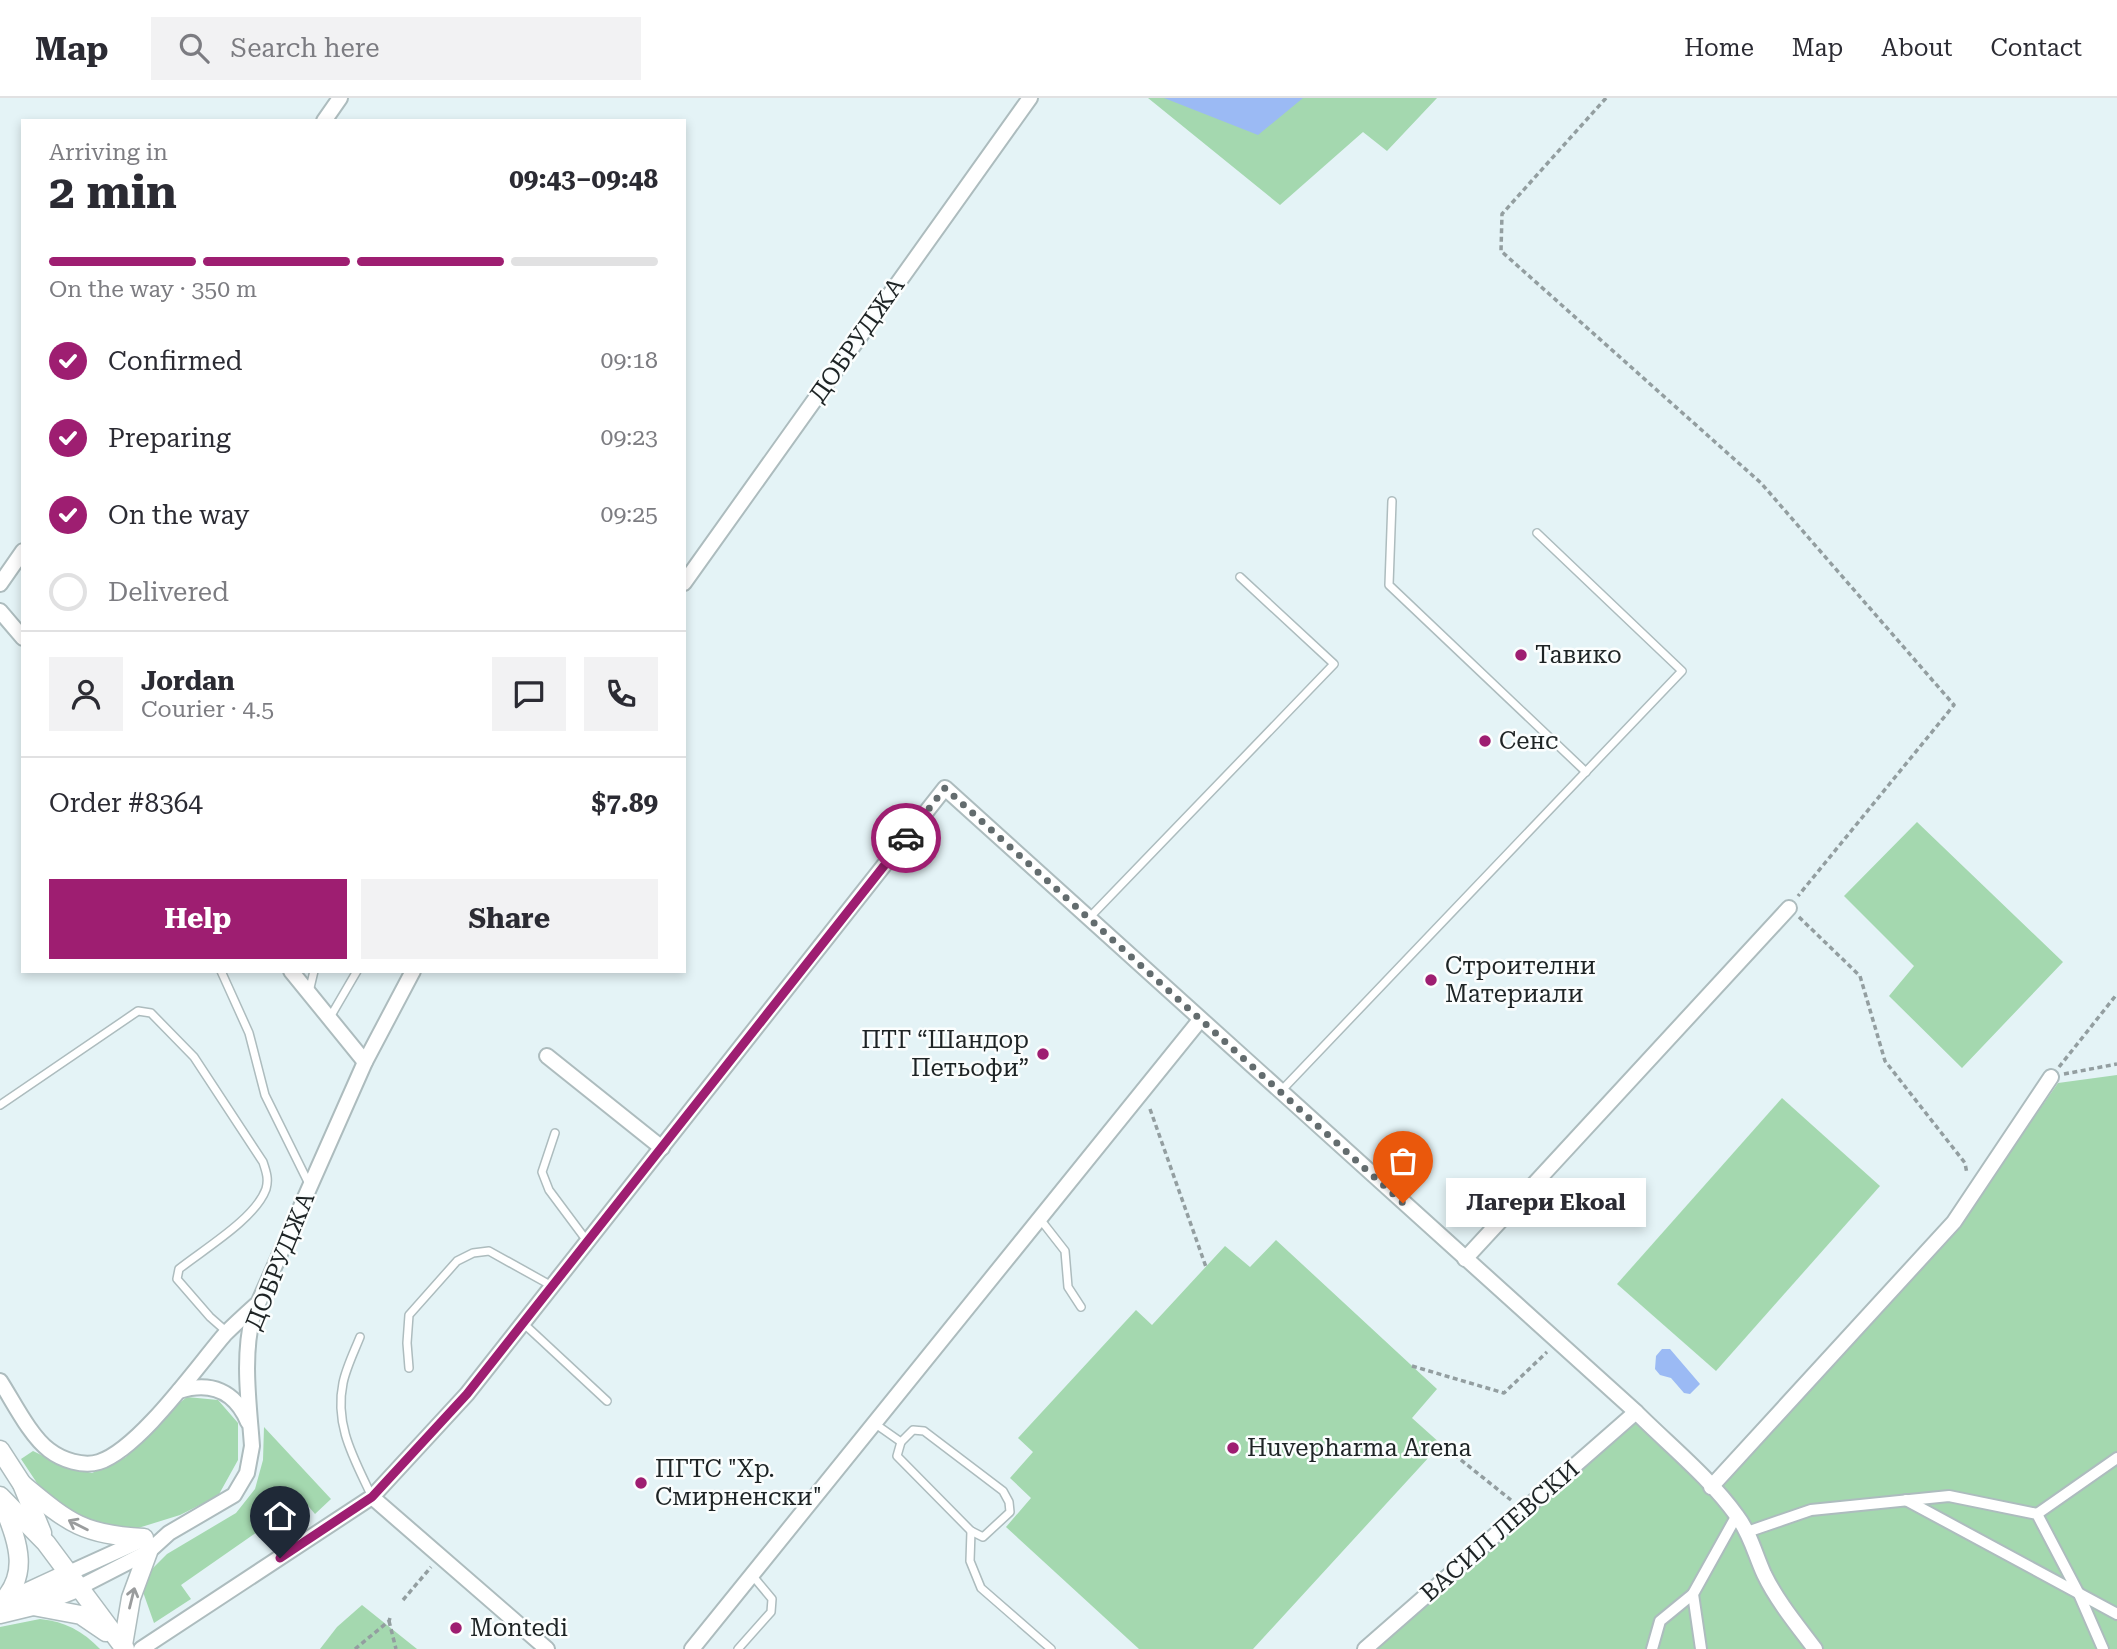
<!DOCTYPE html>
<meta charset="utf-8">
<style>
:root{--surface:#fff;--page:#f2f2f3;--text:#2b2b33;--muted:#7c7c81;--line:#e1e1e2;--accent:#9e1e71}
body{margin:0;font-family:"Roboto Serif",serif;background:var(--page);color:var(--text);height:100vh;display:flex;flex-direction:column;font-size:26px;white-space:nowrap}
*{box-sizing:border-box;margin:0}
p{font-size:23px;color:var(--muted)}
.icon{flex:none;width:38px;height:38px;fill:none;stroke:currentColor;stroke-width:2;stroke-linecap:round;stroke-linejoin:round}
.map{position:relative;flex:1;overflow:hidden}
.drawer{position:absolute;left:21px;top:21px;width:665px;height:854px;display:flex;flex-direction:column;background:var(--surface);border-radius:0px;box-shadow:0 4px 10px #0003}
.drawer>*{flex:none}
.pin{position:absolute;display:grid;place-items:center;width:60px;height:60px;color:#fff;margin:-72px -30px;border-radius:50% 50% 50% 0;rotate:-45deg;box-shadow:0 0 7px #0007}
.pin .icon{rotate:45deg}
.courier{position:absolute;display:grid;place-items:center;width:70px;height:70px;margin:-35px;border:5px solid #9e1e71;border-radius:50%;background:#fff;color:#222;box-shadow:0 2px 9px #0007}
.bubble{position:absolute;height:49px;border-radius:0px;background:var(--surface);box-shadow:0 4px 10px #0003;font-size:23px;font-weight:700;line-height:49px;text-align:center}
.summary em{font-style:normal;font-weight:700}
.summary div{display:flex;flex-direction:column-reverse}
.summary{display:flex;align-items:center;justify-content:space-between;height:119px;padding:0 28px}
h1{font-size:46px;font-weight:700;line-height:52px}
.bar{display:grid;grid-template-columns:repeat(4,1fr);gap:10px 7px;align-content:center;height:84px;padding:0 28px}
.bar i{height:9px;border-radius:5px;background:var(--line)}
.bar .current{background:var(--accent)}
.bar p{grid-column:span 4}
.line{display:flex;align-items:center;gap:18px;padding:0 28px;border-top:2px solid var(--line)}
.line div{flex:1}
.round{display:grid;place-items:center;flex:none;width:74px;height:74px;border-radius:0px;background:var(--page)}
ol{padding:0 28px;list-style:none}
li{display:flex;align-items:center;gap:21px;height:77px}
li p{margin-inline-start:auto}
li .icon{padding:7px;border-radius:50%;background:var(--accent);color:#fff;stroke-width:4}
li:last-child{color:var(--muted)}
li i{width:38px;height:38px;border:4px solid var(--line);border-radius:50%}
.action{display:flex;gap:14px;margin-top:auto;padding:14px 28px}
.action a{flex:1;height:80px;border-radius:0px;background:var(--accent);color:#fff;font-size:28px;font-weight:700;line-height:80px;text-align:center}
.action a+a{background:var(--page);color:var(--text)}
header{display:flex;align-items:center;gap:42px;box-sizing:border-box;height:98px;padding:0 35px;background:var(--surface);border-bottom:2px solid var(--line)}
header strong{font-size:33px}
nav{display:flex;gap:38px;margin-inline-start:auto;font-size:24px}
.search{width:490px;height:63px;background:var(--page);display:flex;align-items:center;gap:18px;box-sizing:border-box;padding:0 24px;border-radius:0px;color:var(--muted);font-size:26px}
.map>svg:first-child{display:block}
.green{fill:#a4d8af}
.water{fill:#9bbaf4}
.lines{fill:none;stroke-linecap:round;stroke-linejoin:round}
.service-casing{stroke:#adbcbe;stroke-width:10}
.pedestrian-casing{stroke:#adbcbe;stroke-width:14}
.minor-casing{stroke:#adbcbe;stroke-width:18}
.tertiary-casing{stroke:#adbcbe;stroke-width:21}
.path{stroke:#939ea0;stroke-width:3.5;stroke-dasharray:5 3.5;stroke-linecap:butt}
.service{stroke:#fff;stroke-width:7}
.pedestrian{stroke:#fff;stroke-width:10}
.minor{stroke:#fff;stroke-width:14}
.tertiary{stroke:#fff;stroke-width:18}
.oneway{stroke:#9a9c9d}
.done{stroke:#636c6e;stroke-width:7;stroke-dasharray:0 12.6}
.route{stroke:#9e1e71;stroke-width:9}
.poi-dot{fill:#9e1e71;stroke:#fbfefe;stroke-width:2.5}
.labels{text-anchor:middle;dominant-baseline:central;stroke-width:5;stroke-linejoin:round;paint-order:stroke}
.street-label{font-size:24px;fill:#1e2425;stroke:#fbfefe}
.poi-label{font-size:24px;fill:#1e2425;stroke:#fbfefe;text-anchor:start}
</style>
<header>
<strong>Map</strong>
<div class="search"><svg class="icon" aria-label="search" viewBox="0 0 24 24"><circle cx="10" cy="10" r="6"/><path d="M15 15l6 6"/></svg>Search here</div>
<nav><a>Home</a><a>Map</a><a>About</a><a>Contact</a></nav>
</header>
<div class="map">
<svg width="2117" height="1551" viewBox="0 0 2117 1551">
<rect width="100%" height="100%" fill="#e4f3f6"/>
<!-- green -->
<g class="green">
<path d="M1148 0H1437L1387 53 1363 34 1280 107Z"/>
<path d="M1917 724 2063 864 1962 970 1889 898 1914 868 1844 798Z"/>
<path d="M2117 977V1551H1369L1628 1317 1711 1397 1957 1130 2058 985Z"/>
<path d="M1782 1000 1880 1088 1716 1273 1617 1186Z"/>
<path d="M1276 1142 1437 1291 1412 1320 1441 1346 1253 1551H1139L1006 1429 1031 1400 1010 1380 1033 1354 1018 1340 1136 1212 1152 1227 1225 1148 1250 1169Z"/>
<path d="M187 1299 218 1302 238 1325V1362L218 1398 180 1417 135 1431 94 1426 70 1414 45 1397 21 1361 33 1353 64 1368 92 1375 126 1359 165 1316Z"/>
<path d="M264 1329 331 1401 315 1416 303 1402 181 1487 191 1501 154 1525 143 1494 151 1472 167 1456 236 1415 255 1391 263 1362Z"/>
<path d="M362 1507 417 1551H320L337 1529Z"/>
<path d="M40 1521C64 1523 83 1533 100 1551H0V1529Z"/>
</g>
<!-- water -->
<g class="water">
<path d="M1164 0H1303L1258 37Z"/>
<path d="M1662 1251H1670L1700 1286 1690 1296 1684 1295 1671 1280 1660 1277 1655 1271 1656 1258Z"/>
</g>
<g class="lines">
<!-- service casing -->
<g class="service-casing">
<g id="service">
<path d="M1392 403 1389 487 1586 674"/>
<path d="M1089 820 1334 566 1240 479"/>
<path d="M221 873 249 935 265 997 310 1088"/>
<path d="M309 894 314 873"/>
<path d="M329 921 357 873"/>
<path d="M1281 993 1682 573 1537 435"/>
<path d="M0 1007 138 913 151 915 194 959 263 1064C266 1073 269 1081 266 1091 255 1121 204 1151 179 1171L177 1181 210 1219 227 1234"/>
<path d="M555 1035 542 1074 549 1092 587 1143"/>
<path d="M1040 1121 1065 1153 1068 1189 1081 1209"/>
<path d="M523 1225 607 1303"/>
<path d="M360 1239C354 1254 346 1270 343 1285 334 1328 355 1362 372 1399"/>
<path d="M409 1270 407 1245 409 1217 457 1163 473 1155 489 1153 552 1188"/>
<path d="M874 1325 901 1344"/>
<path d="M913 1332 924 1333 1003 1393 1009 1404 1010 1414 983 1439 971 1433 897 1358 901 1344Z"/>
<path d="M971 1433 970 1463 981 1490 1051 1551"/>
<path d="M738 1551 771 1514 772 1501 752 1477"/>
</g>
</g>
<!-- pedestrian casing -->
<g class="pedestrian-casing">
<g id="pedestrian">
<path d="M1906 1402 2117 1516"/>
<path d="M2037 1416 2117 1360"/>
<path d="M1747 1434 1811 1412 1949 1398 2037 1416 2079 1496 2103 1551"/>
<path d="M1652 1551 1660 1523 1693 1496"/>
<path d="M1701 1551 1693 1496 1737 1417"/>
</g>
</g>
<!-- minor casing -->
<g class="minor-casing">
<g id="minor">
<path d="M324 23 340 0"/>
<path d="M684 485 1030 0"/>
<path d="M0 486 23 453"/>
<path d="M0 513 23 540"/>
<path d="M291 873 365 964"/>
<path d="M547 958 662 1050"/>
<path d="M1465 1161 1789 810"/>
<path d="M0 1283C13 1303 30 1338 49 1352 62 1362 83 1369 99 1364 139 1351 196 1270 225 1236 235 1226 246 1216 256 1207"/>
<path d="M179 1293C211 1283 235 1293 248 1324"/>
<path d="M1711 1389 1954 1124 2051 979"/>
<path d="M372 1399 547 1551"/>
<path d="M69 1475 144 1441"/>
<path d="M80 1489 148 1454 169 1435 234 1397 247 1375 252 1348C249 1306 242 1259 253 1217L365 964 413 873"/>
<path d="M141 1551 372 1399 467 1296 945 690 1636 1314C1669 1347 1710 1380 1737 1418 1750 1435 1755 1456 1764 1476 1777 1503 1797 1527 1815 1551"/>
<path d="M692 1551 1200 922"/>
<path d="M1365 1551 1636 1314"/>
</g>
</g>
<!-- tertiary casing -->
<g class="tertiary-casing">
<g id="tertiary">
<path d="M0 1352 22 1386 42 1435"/>
<path d="M22 1386C68 1424 82 1437 144 1440"/>
<path d="M0 1398 46 1445 125 1551"/>
<path d="M0 1506C32 1475 16 1441 3 1406"/>
<path d="M2 1506 69 1475"/>
<path d="M33 1508 81 1517 106 1534"/>
<path d="M0 1516 33 1508 80 1489"/>
<path d="M123 1547 131 1500 148 1454"/>
</g>
</g>
<!-- path -->
<g class="path">
<path d="M1606 0 1502 116 1501 153 1761 385 1954 607 1798 798"/>
<path d="M1799 819 1860 878 1885 963 1965 1065 1967 1076"/>
<path d="M2059 969 2117 896"/>
<path d="M2064 976 2117 966"/>
<path d="M1150 1011 1206 1169"/>
<path d="M1412 1268 1504 1295 1547 1254"/>
<path d="M1441 1346 1511 1402"/>
<path d="M403 1502 431 1469"/>
<path d="M389 1523 396 1551"/>
<path d="M355 1551 389 1523 390 1520"/>
</g>
<!-- service -->
<use href="#service" class="service"/>
<!-- pedestrian -->
<use href="#pedestrian" class="pedestrian"/>
<!-- minor -->
<use href="#minor" class="minor"/>
<!-- tertiary -->
<use href="#tertiary" class="tertiary"/>
</g>
<!-- one-way arrows -->
<defs><path id="oneway-shaft" d="M-6 0H5M1.5-3L5.5 0L1.5 3" fill="none" stroke-width="1.6" stroke-linecap="round" stroke-linejoin="round" transform="scale(1.75)"/></defs>
<g class="oneway">
<use href="#oneway-shaft" transform="translate(78 1427) rotate(-153)"/>
<use href="#oneway-shaft" transform="translate(132 1500) rotate(-76)"/>
</g>
<g class="lines">
<!-- done -->
<path class="done" d="M906 740 945 690 1403 1105"/>
<!-- route -->
<path class="route" d="M280 1460 372 1399 467 1296 906 740"/>
</g>
<!-- markers -->
<g class="poi-dot">
<circle cx="1521" cy="557" r="7"/>
<circle cx="1485" cy="643" r="7"/>
<circle cx="1431" cy="882" r="7"/>
<circle cx="1043" cy="956" r="7"/>
<circle cx="1233" cy="1350" r="7"/>
<circle cx="641" cy="1385" r="7"/>
<circle cx="456" cy="1530" r="7"/>
</g>
<g class="labels">
<!-- street labels -->
<g class="street-label">
<text transform="translate(857 242) rotate(-55)">ДОБРУДЖА</text>
<text transform="translate(280 1163) rotate(-68)">ДОБРУДЖА</text>
<text transform="translate(1500 1433) rotate(-41)">ВАСИЛ ЛЕВСКИ</text>
</g>
<!-- poi labels -->
<g class="poi-label">
<text x="1535" y="557">Тавико</text>
<text x="1499" y="643">Сенс</text>
<text x="1445" y="868">Строителни<tspan x="1445" dy="28">Материали</tspan></text>
<text x="1029" y="942" text-anchor="end">ПТГ “Шандор<tspan x="1029" dy="28">Петьофи”</tspan></text>
<text x="1247" y="1350">Huvepharma Arena</text>
<text x="655" y="1371">ПГТС "Хр.<tspan x="655" dy="28">Смирненски"</tspan></text>
<text x="470" y="1530">Montedi</text>
</g>
</g>
</svg>
<div class="pin" style="left:1403px;top:1105px;background:#ea580c"><svg class="icon" aria-label="bag" viewBox="0 0 24 24"><path d="M5 8h14l-1 12H6zM9 8a3 3 0 0 1 6 0"/></svg></div>
<div class="pin" style="left:280px;top:1460px;background:#1f2937"><svg class="icon" aria-label="home" viewBox="0 0 24 24"><path d="M3 11l9-7 9 7M6 9v11h12V9"/></svg></div>
<div class="courier" style="left:906px;top:740px"><svg class="icon" aria-label="car" viewBox="0 0 24 24"><path d="M5 17H2v-5l4-1 3-4h7l3 4 3 1v5h-3M9 17h6M6 11h13"/><circle cx="7" cy="17" r="2"/><circle cx="17" cy="17" r="2"/></svg></div>
<div class="bubble" style="left:1446px;top:1080px;width:200px">Лагери Ekoal</div>
<section class="drawer">
<div class="summary"><div><h1>2 min</h1><p>Arriving in</p></div><em>09:43–09:48</em></div>
<div class="bar"><i class="current"></i><i class="current"></i><i class="current"></i><i></i><p>On the way · 350 m</p></div>
<ol>
<li><svg class="icon" aria-label="check" viewBox="0 0 24 24"><path d="M5 12l5 5 9-10"/></svg>Confirmed<p>09:18</p></li>
<li><svg class="icon" aria-label="check" viewBox="0 0 24 24"><path d="M5 12l5 5 9-10"/></svg>Preparing<p>09:23</p></li>
<li><svg class="icon" aria-label="check" viewBox="0 0 24 24"><path d="M5 12l5 5 9-10"/></svg>On the way<p>09:25</p></li>
<li><i></i>Delivered</li>
</ol>
<div class="line" style="height:126px"><a class="round"><svg class="icon" aria-label="person" viewBox="0 0 24 24"><circle cx="12" cy="8" r="4"/><path d="M4 21q1-7 8-7t8 7"/></svg></a><div><b>Jordan</b><p>Courier · 4.5</p></div><a class="round"><svg class="icon" aria-label="chat" viewBox="0 0 24 24"><path d="M4 5h16v11H9l-5 4z"/></svg></a><a class="round"><svg class="icon" aria-label="phone" viewBox="0 0 24 24"><path d="M5 4h4l2 5-3 2q2 4 5 5l2-3 5 2v4C11 20 4 13 5 4z"/></svg></a></div>
<div class="line" style="height:91px"><div>Order #8364</div><b>$7.89</b></div>
<div class="action"><a>Help</a><a>Share</a></div>
</section>
</div>
